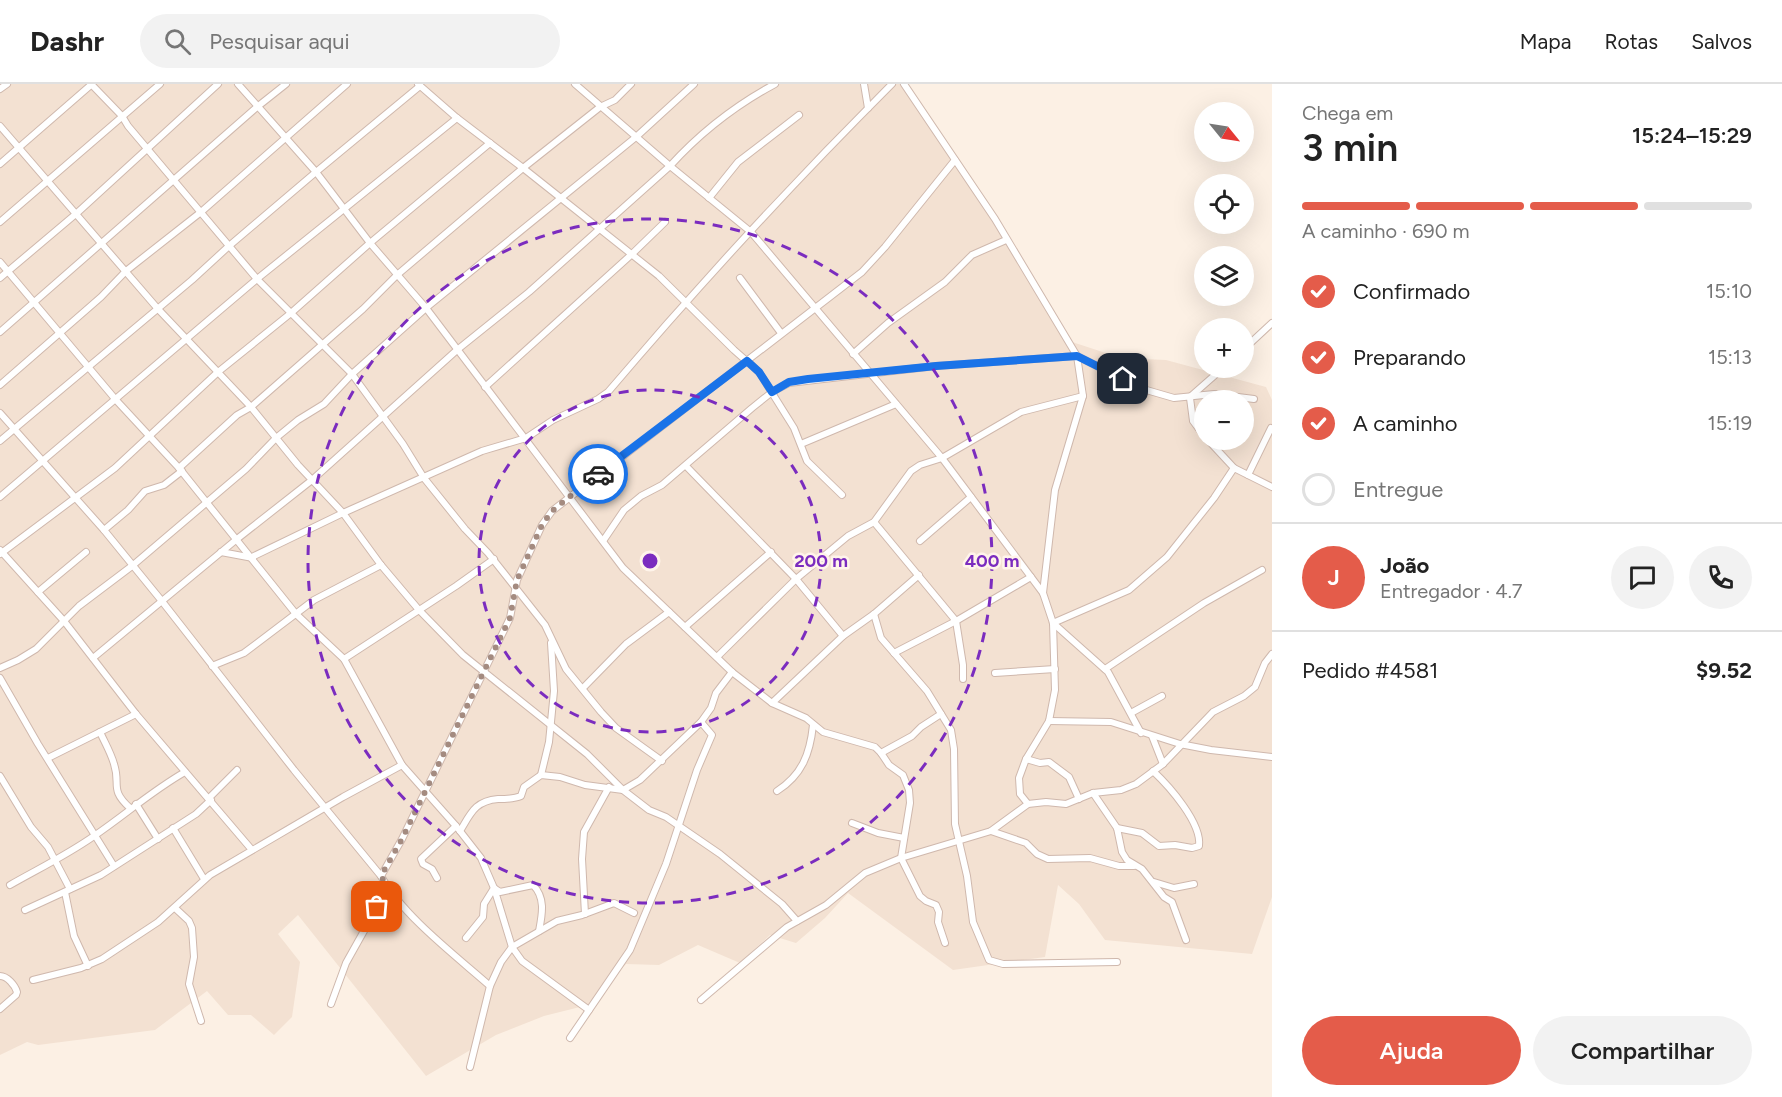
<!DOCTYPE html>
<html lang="pt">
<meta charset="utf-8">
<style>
:root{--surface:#fff;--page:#f2f2f2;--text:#222;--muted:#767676;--line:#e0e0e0;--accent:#e45c4a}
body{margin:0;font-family:Figtree,sans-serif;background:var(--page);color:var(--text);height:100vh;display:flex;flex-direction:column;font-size:22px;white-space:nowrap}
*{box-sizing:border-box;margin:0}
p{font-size:20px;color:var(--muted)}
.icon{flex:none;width:33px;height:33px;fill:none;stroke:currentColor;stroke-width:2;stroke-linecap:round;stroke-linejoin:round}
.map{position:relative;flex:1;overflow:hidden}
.sheet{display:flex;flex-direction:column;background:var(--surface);width:510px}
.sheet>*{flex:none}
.needle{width:39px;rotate:120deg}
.buttons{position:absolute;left:1194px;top:18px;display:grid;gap:12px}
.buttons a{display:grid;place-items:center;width:60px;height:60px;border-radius:50%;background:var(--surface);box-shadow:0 6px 24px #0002;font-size:30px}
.pin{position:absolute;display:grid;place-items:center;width:51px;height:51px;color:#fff;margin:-26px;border-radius:12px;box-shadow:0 3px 9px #0006}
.courier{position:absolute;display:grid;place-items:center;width:60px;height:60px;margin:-30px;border:4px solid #1a73e8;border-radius:50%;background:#fff;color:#222;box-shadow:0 2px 8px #0007}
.headline em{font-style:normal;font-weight:600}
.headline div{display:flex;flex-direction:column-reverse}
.headline{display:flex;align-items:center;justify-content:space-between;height:102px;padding:0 30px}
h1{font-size:39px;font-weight:600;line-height:45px}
.bar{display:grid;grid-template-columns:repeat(4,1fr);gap:9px 6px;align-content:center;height:72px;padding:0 30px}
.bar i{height:8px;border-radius:4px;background:var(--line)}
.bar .current{background:var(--accent)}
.bar p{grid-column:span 4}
.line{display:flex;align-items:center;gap:15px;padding:0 30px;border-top:2px solid var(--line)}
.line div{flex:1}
.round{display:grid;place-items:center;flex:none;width:63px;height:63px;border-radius:32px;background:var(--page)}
ol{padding:0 30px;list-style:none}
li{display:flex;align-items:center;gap:18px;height:66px}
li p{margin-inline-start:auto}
li .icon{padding:6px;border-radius:50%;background:var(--accent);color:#fff;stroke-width:4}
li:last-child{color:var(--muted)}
li i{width:33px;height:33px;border:3px solid var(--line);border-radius:50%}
.action{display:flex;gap:12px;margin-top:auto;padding:12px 30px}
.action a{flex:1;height:69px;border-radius:36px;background:var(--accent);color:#fff;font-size:24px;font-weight:600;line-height:69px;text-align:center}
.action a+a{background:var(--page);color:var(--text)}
header{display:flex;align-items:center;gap:36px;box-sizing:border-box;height:84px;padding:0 30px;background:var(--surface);border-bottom:2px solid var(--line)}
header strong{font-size:28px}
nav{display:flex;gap:33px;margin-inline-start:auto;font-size:21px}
.search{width:420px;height:54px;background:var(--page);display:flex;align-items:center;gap:15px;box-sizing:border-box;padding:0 21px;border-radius:33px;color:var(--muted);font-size:22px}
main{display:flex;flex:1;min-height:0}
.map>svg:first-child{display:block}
.residential{fill:#f3e1d2;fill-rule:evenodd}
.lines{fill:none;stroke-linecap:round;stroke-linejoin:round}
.street-casing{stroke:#cfb8ad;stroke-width:8}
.street{stroke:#fff;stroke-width:6}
.done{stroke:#a48b80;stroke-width:6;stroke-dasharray:0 10.8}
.route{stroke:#1a73e8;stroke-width:8}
.ring{fill:none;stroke:#7b2cbf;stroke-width:3;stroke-dasharray:10 8}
.centre{fill:#7b2cbf;stroke:#fff4ea;stroke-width:3}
.ring-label{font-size:18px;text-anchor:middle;font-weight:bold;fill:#7b2cbf;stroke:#fff4ea;stroke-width:5;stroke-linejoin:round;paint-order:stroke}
</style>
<header>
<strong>Dashr</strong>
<div class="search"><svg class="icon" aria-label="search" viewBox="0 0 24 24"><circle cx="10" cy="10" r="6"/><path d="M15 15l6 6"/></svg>Pesquisar aqui</div>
<nav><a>Mapa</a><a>Rotas</a><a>Salvos</a></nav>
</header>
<main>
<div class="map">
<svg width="1272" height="1013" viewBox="0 0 1272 1013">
<rect width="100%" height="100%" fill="#fcf0e4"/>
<!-- residential -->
<path class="residential" d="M8 0H902L995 141 1063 255 1121 274 1166 276 1266 303 1272 316V813L1252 870 1105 856 1079 820 1058 801 1045 873 953 886 848 809 825 834 796 859 770 851 740 879 698 861 659 881 626 880 588 921 544 932 496 951 426 992 298 831 278 850 300 878 292 933 274 951 251 931H228L207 907 155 946 38 961 27 958 0 971V6ZM1204 316H1244V356H1204Z"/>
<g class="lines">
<!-- street casing -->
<g class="street-casing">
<g id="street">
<path d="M91 0 122 32 128 42 257 195 352 290 403 360 424 394 465 445 488 469 545 541 566 585 601 628 616 644 662 677"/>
<path d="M238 0 316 88 370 159 426 224 623 484 732 588 772 619 806 634 823 648 875 663 881 669 889 681 903 691 909 706 910 719 901 774 920 812 926 817 936 821 939 828 938 838 945 859"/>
<path d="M418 0 457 34 523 84 659 192 734 266 759 288 794 344 807 377 842 411"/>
<path d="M575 0 670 82 751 148 942 374 1043 509 1053 539 1055 606 1049 637 1026 675 1019 694 1020 710 1028 720"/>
<path d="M864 0 868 24"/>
<path d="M904 0 995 135 1077 272 1083 312 1055 406 1043 509"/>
<path d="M0 5 7 0"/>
<path d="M0 42 158 225 251 323 298 381 343 429 381 481 419 526 463 571 587 670 623 706 649 726 666 733 720 770 782 820 797 837"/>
<path d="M0 80 92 0"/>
<path d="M709 114 738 78 799 31"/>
<path d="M0 138 160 0"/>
<path d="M0 178 116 316 179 384 296 530 344 575 402 681 456 742 481 774 494 804 512 863 522 877 589 926"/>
<path d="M0 194 77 129 218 0"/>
<path d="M740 194 781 249"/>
<path d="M0 248 257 23 286 0"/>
<path d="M1244 265 1272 239"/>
<path d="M853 270 888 239 945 198 972 171 1006 156"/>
<path d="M0 301 101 213 126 187 201 128 347 0"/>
<path d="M485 303 632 170 665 138"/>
<path d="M1190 313 1223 284"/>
<path d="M1190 314 1193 337 1204 352"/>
<path d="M0 329 104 446 161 516 294 686 381 792C402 831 456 872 490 902"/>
<path d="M1208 356 1234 384 1272 403"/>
<path d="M0 357 192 196 229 162 316 88 420 2"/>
<path d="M801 360 896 320"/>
<path d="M686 382 796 495 843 552"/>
<path d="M179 384 237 331 251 323 363 225 397 191 523 84 600 23 615 16 631 0"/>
<path d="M1248 391 1271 344"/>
<path d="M0 413 257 195 457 34"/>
<path d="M874 438 956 537 963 581V595"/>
<path d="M104 446 128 426 145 407 164 401 182 387"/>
<path d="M603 457 624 426 641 412 662 401 752 324 772 308 789 299 936 282 1077 272 1143 305 1174 314 1214 310 1254 315"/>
<path d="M920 457 971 413"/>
<path d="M0 466 64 537 136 630 252 766"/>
<path d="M221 468 253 474 254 472 343 429 482 367 526 354 553 336 598 315 608 308C698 202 793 99 892 0"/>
<path d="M0 470 115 384 218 288 291 229 370 159 490 59"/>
<path d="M38 508 86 468"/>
<path d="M874 530 881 554 927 607 951 646 954 665 955 740 967 792 973 838 989 876 1003 880 1117 878"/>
<path d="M1053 539 1129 506 1167 473 1214 414 1234 384"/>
<path d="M1053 539 1108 588 1141 649"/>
<path d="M685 543 771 468"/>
<path d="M894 569 956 537 1031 493"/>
<path d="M717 573 796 495 848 452 874 438 911 387 920 381 942 374 1021 328 1083 312"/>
<path d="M93 574 237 455 312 396 457 266 529 208 670 82C700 49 736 21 775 0"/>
<path d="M344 575 456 502 494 475"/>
<path d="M212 582 244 569 314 516 381 481"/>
<path d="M0 584 18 576 36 565 79 522 132 482 246 385 276 354 298 336 324 320 352 290 426 224 636 53 694 0"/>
<path d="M1105 585 1204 519 1262 486"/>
<path d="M995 589 1055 585"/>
<path d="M0 594 38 660 114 782"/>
<path d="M583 604 626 560 669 528"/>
<path d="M772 619 843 552 874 530 919 491"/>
<path d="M1131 629 1162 612"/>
<path d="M1049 637 1111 638 1180 660 1211 666 1272 673"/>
<path d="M100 648C105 659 111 669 114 680 121 701 109 705 130 724"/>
<path d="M1152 652 1163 680"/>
<path d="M881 669 912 652 921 643 941 630"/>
<path d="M48 674 136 630"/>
<path d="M1026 675 1040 679 1049 678 1069 693 1079 715"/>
<path d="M541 691 549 658 554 607 551 559"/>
<path d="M0 692 31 743 48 763 70 805"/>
<path d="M777 707C802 691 810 670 813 641"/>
<path d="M1093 709 1117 744 1122 768 1127 776 1142 785 1164 813 1172 818 1186 856"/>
<path d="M209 714 237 686"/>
<path d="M136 720 158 755"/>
<path d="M852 739 878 749 904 754"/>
<path d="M173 744 204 795"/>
<path d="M1117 744 1142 749 1159 762 1175 761 1192 764 1199 762C1202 739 1169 702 1153 687"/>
<path d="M460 747C471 729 475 717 498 715 506 715 514 715 521 712L524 703 541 691 560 693 585 701 623 706 640 696 701 638 711 624 716 609 732 588"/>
<path d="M991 747 1026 759 1037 770 1048 775 1090 774 1119 782H1134"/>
<path d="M381 792 402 755 510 534 517 496 542 441 552 427 862 188 885 163 955 76"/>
<path d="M437 794 432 785 423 780 421 775 456 742"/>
<path d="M1154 798 1174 804 1194 800"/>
<path d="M10 801C38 785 67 771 94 752 125 731 153 706 185 688"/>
<path d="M65 808 74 852 88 882"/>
<path d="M175 824 189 837 192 844 194 873 189 900 201 937"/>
<path d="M25 826 101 791 196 730 211 716"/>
<path d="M585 830 582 775 584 748 609 703"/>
<path d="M466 854 483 833 484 820 494 804 500 808 533 801C546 814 542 831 539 847"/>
<path d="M0 892C7 892 15 901 17 908L16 911 0 925"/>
<path d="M33 896 81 884 102 875 158 838 210 791 343 713 402 681"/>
<path d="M701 916 787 843 826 821 865 789 901 774 991 747 1028 720 1046 718 1066 720 1093 709 1121 706 1136 700 1163 680 1213 628 1244 612 1255 603 1265 579 1272 570"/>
<path d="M331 920 346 879 388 804"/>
<path d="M570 954 630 866 666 780 697 686 712 651 701 638"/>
<path d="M470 983 490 902 501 878 512 863 557 837 582 831 614 819 634 829"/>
</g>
</g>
<!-- street -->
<use href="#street" class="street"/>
</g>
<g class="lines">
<!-- done -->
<path class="done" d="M377 823 388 804 381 792 402 755 510 534 517 496 542 441 552 427 598 390"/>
<!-- route -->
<path class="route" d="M598 390 747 277 759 288 772 308 789 298 808 295 936 282 1077 272 1123 295"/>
</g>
<!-- distance rings -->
<g class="ring">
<circle cx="650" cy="477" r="171"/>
<circle cx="650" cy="477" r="342"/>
</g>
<circle cx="650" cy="477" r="9" class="centre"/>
<g class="ring-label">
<text x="821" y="483">200 m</text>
<text x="992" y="483">400 m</text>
</g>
</svg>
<div class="buttons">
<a><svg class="needle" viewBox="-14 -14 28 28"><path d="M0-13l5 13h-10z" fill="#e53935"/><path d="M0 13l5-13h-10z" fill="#767676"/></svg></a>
<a><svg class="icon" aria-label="locate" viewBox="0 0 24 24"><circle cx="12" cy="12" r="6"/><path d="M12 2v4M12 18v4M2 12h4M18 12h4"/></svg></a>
<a><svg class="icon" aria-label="layers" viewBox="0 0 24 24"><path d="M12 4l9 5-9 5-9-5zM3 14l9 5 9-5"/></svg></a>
<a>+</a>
<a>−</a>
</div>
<div class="pin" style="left:377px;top:823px;background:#ea580c"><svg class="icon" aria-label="bag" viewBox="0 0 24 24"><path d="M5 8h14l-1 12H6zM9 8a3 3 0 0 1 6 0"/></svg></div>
<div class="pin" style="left:1123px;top:295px;background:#1f2937"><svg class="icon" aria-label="home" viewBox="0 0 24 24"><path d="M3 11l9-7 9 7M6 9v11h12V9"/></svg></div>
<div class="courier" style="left:598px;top:390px"><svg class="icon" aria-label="car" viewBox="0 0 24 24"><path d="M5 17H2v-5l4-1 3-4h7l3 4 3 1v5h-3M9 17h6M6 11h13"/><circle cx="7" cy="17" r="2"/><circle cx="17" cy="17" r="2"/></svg></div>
</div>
<section class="sheet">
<div class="headline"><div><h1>3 min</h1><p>Chega em</p></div><em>15:24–15:29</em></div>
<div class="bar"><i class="current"></i><i class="current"></i><i class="current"></i><i></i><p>A caminho · 690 m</p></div>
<ol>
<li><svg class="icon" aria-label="check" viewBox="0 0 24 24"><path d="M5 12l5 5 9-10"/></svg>Confirmado<p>15:10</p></li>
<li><svg class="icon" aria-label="check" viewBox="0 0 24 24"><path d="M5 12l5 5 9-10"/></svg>Preparando<p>15:13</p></li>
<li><svg class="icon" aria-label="check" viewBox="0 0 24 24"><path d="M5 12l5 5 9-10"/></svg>A caminho<p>15:19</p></li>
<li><i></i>Entregue</li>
</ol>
<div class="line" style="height:108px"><b class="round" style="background:var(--accent);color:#fff">J</b><div><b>João</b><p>Entregador · 4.7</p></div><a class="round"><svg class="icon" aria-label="chat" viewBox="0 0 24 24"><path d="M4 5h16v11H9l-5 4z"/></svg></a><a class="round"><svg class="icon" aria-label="phone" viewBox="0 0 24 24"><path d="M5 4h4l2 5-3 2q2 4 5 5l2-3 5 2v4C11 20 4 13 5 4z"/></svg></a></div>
<div class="line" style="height:78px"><div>Pedido #4581</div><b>$9.52</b></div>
<div class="action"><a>Ajuda</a><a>Compartilhar</a></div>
</section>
</main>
